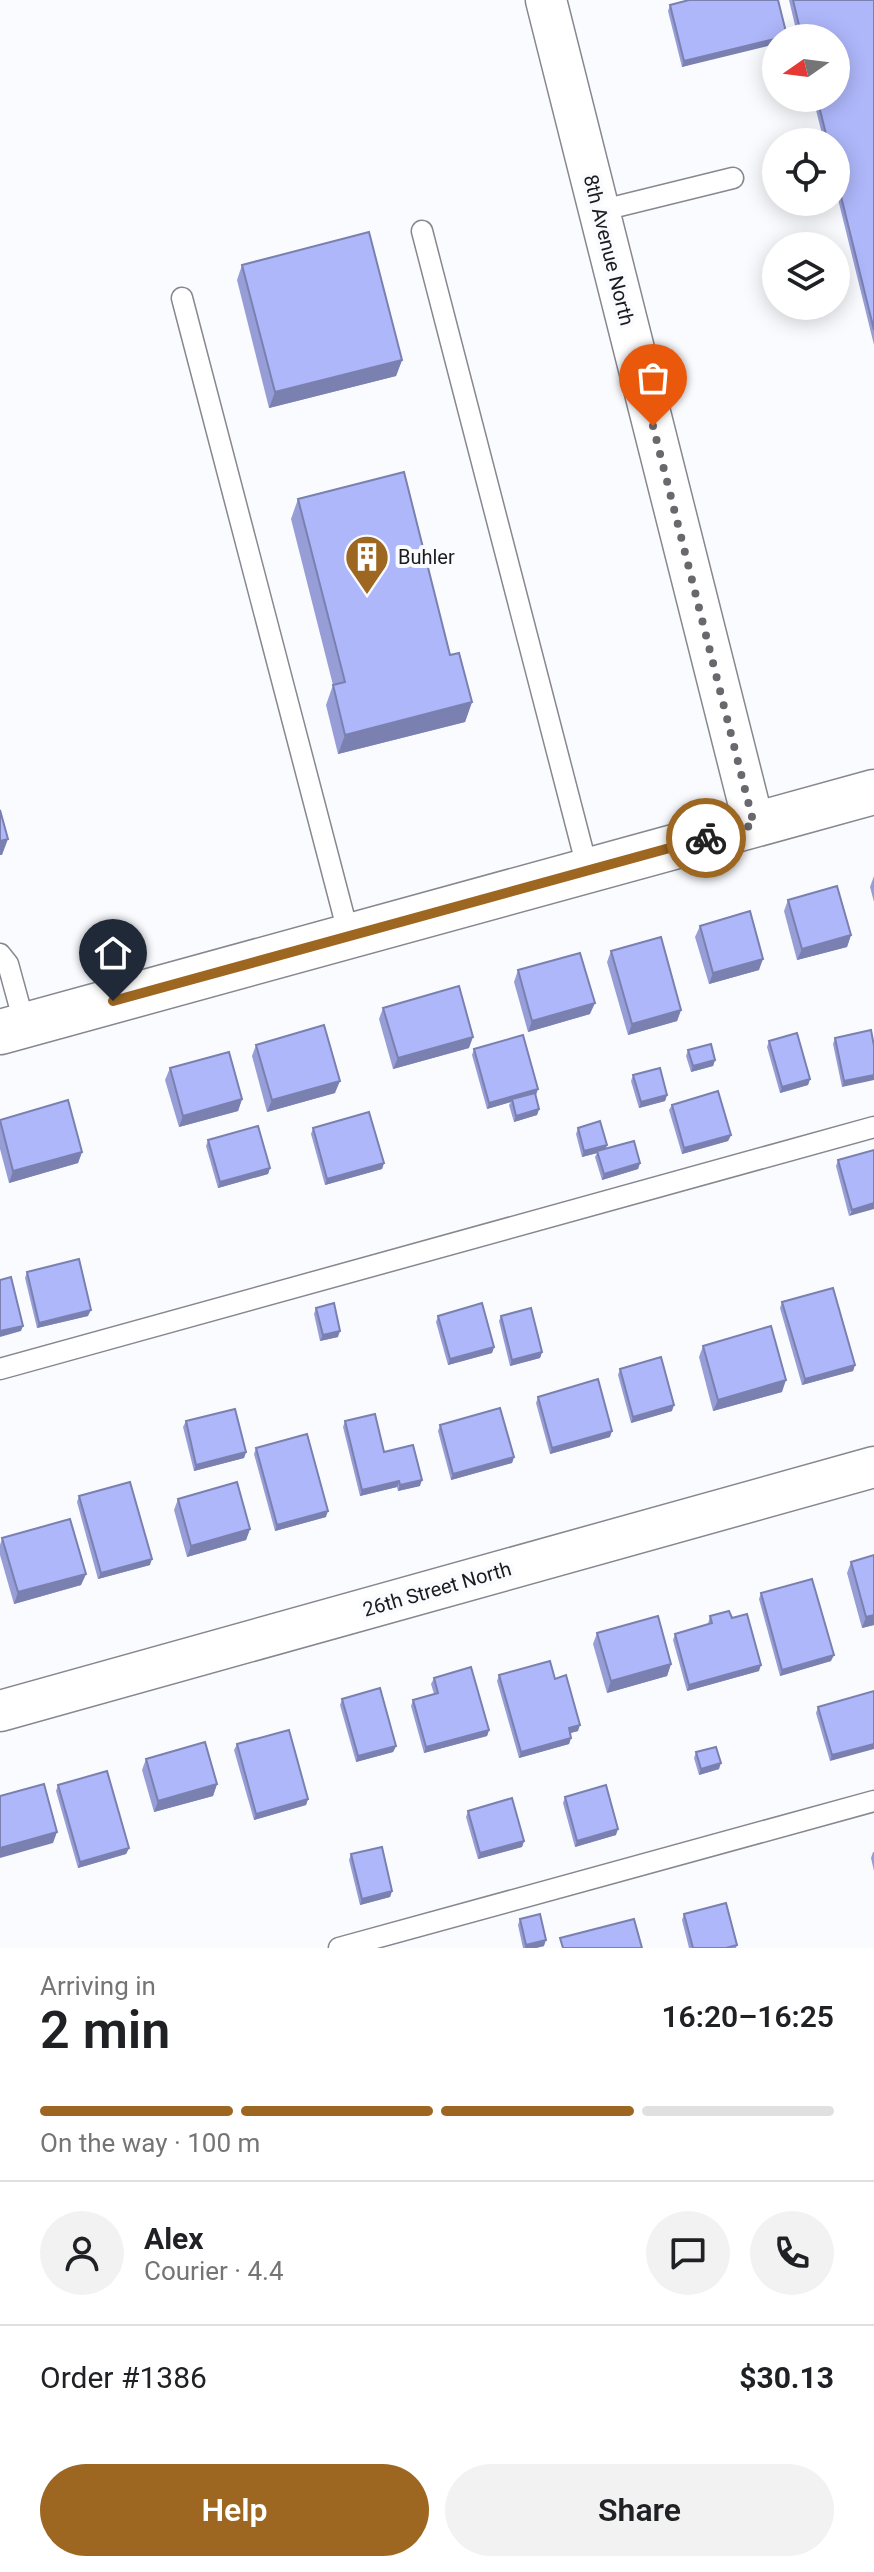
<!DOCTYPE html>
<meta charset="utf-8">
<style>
:root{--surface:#fff;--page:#f2f2f2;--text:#202124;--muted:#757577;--line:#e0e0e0;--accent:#9e6721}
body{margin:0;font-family:Roboto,sans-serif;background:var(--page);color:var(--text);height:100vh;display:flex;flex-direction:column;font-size:30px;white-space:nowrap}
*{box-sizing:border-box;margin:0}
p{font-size:26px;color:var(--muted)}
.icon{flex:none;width:44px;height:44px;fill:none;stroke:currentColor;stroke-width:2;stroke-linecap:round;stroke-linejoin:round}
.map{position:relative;height:1948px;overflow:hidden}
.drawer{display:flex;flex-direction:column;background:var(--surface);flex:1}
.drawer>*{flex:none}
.needle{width:52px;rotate:256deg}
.controls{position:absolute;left:762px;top:24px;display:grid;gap:16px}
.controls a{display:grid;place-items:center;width:88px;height:88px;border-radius:50%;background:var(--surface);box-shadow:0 4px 20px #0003;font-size:40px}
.pin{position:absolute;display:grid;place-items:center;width:68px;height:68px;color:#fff;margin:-82px -34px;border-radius:50% 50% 50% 0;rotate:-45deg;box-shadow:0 0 8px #0007}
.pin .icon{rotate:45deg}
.courier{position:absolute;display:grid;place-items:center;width:80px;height:80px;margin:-40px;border:6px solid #9e6721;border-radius:50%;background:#fff;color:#222;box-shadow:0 2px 10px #0007}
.headline em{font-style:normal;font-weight:600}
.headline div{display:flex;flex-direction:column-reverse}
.headline{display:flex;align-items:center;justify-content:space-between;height:136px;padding:0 40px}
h1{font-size:52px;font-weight:600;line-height:60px}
.bar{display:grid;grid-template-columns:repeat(4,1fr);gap:12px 8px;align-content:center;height:96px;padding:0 40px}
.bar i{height:10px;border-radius:6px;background:var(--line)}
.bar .selected{background:var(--accent)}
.bar p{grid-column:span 4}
.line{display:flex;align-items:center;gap:20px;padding:0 40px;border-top:2px solid var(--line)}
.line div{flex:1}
.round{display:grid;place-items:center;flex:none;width:84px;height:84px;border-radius:42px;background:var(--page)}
.button{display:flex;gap:16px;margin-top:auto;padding:16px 40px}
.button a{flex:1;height:92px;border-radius:48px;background:var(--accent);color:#fff;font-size:32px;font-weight:600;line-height:92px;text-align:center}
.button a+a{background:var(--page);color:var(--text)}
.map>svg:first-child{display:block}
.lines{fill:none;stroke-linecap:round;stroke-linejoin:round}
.service-casing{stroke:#87888f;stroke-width:23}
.minor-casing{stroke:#87888f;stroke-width:43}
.tertiary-casing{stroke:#87888f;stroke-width:47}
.service{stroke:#fff;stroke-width:20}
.minor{stroke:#fff;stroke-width:40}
.tertiary{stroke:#fff;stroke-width:44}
.wall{fill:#969dd7}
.shaded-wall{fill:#7a80af}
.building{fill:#aeb7fa;stroke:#7a80af;stroke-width:2}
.done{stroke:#69696d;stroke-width:8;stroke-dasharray:0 14.4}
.route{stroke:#9e6721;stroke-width:10}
.labels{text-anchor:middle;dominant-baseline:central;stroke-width:8;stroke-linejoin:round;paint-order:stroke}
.street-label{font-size:20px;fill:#1b1b1e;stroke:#fafbff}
.poi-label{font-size:20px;fill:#1b1b1e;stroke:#fafbff;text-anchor:start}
</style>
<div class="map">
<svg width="874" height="1948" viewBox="0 0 874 1948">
<rect width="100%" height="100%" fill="#fafbff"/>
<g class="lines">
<!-- service casing -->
<g class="service-casing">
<g id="service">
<path d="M599 211 733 178"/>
<path d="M422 231 588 871"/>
<path d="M182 298 349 936"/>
<path d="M0 954 8 964 25 1026"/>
<path d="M0 1369 874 1127"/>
<path d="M339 1948 874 1801"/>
</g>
</g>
<!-- minor casing -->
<g class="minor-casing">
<g id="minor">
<path d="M546 0 754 825"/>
<path d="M0 1711 874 1467"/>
</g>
</g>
<!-- tertiary casing -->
<g class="tertiary-casing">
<path id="tertiary" d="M0 1032 874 792"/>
</g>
<!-- service -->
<use href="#service" class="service"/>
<!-- minor -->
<use href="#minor" class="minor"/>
<!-- tertiary -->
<use href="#tertiary" class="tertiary"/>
</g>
<!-- wall -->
<g class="wall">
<path d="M789 0H874V345L836 191V142H824L813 98H836V38H798Z"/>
<path d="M670 5 787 36 786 38H776L682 67 668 11Z"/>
<path d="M242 265 402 360 396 376 269 408 237 280Z"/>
<path d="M298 499 450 655 472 702 465 722 338 754 326 705 333 685 291 519Z"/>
<path d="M874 876V902L870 887Z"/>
<path d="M788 900 851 935 847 947 797 960 784 911Z"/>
<path d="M700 926 759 970 709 984 695 937Z"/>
<path d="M611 951 681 1010 677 1021 628 1035 607 962Z"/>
<path d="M518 970 590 1014 528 1032 514 982Z"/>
<path d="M383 1008 469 1048 393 1069 379 1019Z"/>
<path d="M871 1030 842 1087 833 1044 835 1038Z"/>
<path d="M769 1041 810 1079 808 1085 780 1093 767 1047Z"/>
<path d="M256 1045 335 1093 267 1112 252 1056Z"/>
<path d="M474 1049 535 1095 539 1109 537 1115 514 1122 509 1105 511 1102 487 1109 472 1055Z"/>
<path d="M688 1050 715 1060 713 1066 691 1072 686 1056Z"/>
<path d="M170 1068 242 1099 238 1111 179 1127 165 1080Z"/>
<path d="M633 1075 667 1095 665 1101 639 1108 631 1081Z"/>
<path d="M672 1105 731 1135 728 1141 682 1154 669 1110Z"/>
<path d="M0 1120 82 1152 78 1163 9 1183 0 1149Z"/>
<path d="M313 1128 384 1163 382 1169 325 1185 311 1134Z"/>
<path d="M578 1128 607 1145 605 1149 640 1163 638 1169 602 1180 595 1157 597 1153 582 1157 576 1134Z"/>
<path d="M208 1140 270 1168 268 1174 218 1188 206 1146Z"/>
<path d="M874 1150 849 1216 836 1166 838 1160Z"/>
<path d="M27 1272 88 1316 37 1328 25 1278Z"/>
<path d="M782 1302 855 1365 853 1371 802 1385 780 1308Z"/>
<path d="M316 1308 338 1337 320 1341 314 1314Z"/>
<path d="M438 1316 494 1347 492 1353 448 1365 436 1322Z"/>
<path d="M501 1316 542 1352 540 1358 510 1366 499 1321Z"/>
<path d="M703 1346 782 1392 713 1411 699 1357Z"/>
<path d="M620 1369 672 1411 631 1423 618 1375Z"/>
<path d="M538 1397 610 1437 550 1454 536 1403Z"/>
<path d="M186 1421 246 1452 244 1458 194 1471 183 1427Z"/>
<path d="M345 1421 384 1452 420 1486 398 1491 397 1487 360 1496 343 1427Z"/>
<path d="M440 1425 514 1457 512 1463 451 1480 438 1431Z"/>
<path d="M256 1448 326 1517 275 1531 254 1454Z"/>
<path d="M79 1496 150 1565 98 1579 77 1502Z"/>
<path d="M178 1499 250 1529 246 1540 187 1557 174 1510Z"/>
<path d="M2 1538 86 1574 81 1585 14 1604 0 1555V1545Z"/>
<path d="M851 1562 874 1625 862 1628 847 1573Z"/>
<path d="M761 1593 831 1661 780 1676 759 1599Z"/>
<path d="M710 1616 732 1618 759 1671 687 1691 673 1640 675 1634 708 1624Z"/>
<path d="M597 1633 671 1664 667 1676 607 1693 593 1644Z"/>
<path d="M499 1675 555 1679 578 1731 570 1733 571 1738 569 1744 519 1758 497 1681Z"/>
<path d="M434 1678 489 1730 487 1736 424 1753 411 1706 413 1700 434 1694 431 1684Z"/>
<path d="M874 1691 830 1761 816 1713 818 1707Z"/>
<path d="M342 1699 396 1746 393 1752 356 1762 340 1705Z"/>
<path d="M237 1744 308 1799 306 1805 254 1820 234 1750Z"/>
<path d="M696 1752 719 1769 699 1775 694 1758Z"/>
<path d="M146 1759 217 1784 213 1796 154 1812 142 1770Z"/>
<path d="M58 1785 129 1848 126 1854 78 1868 56 1791Z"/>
<path d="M565 1797 616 1835 575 1847 563 1803Z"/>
<path d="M468 1811 524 1841 522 1847 478 1859 466 1817Z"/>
<path d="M873 1852H874V1871L871 1858Z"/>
<path d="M351 1854 392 1891 390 1897 360 1905 349 1860Z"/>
<path d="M684 1914 737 1945 736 1948H689L682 1920Z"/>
<path d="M520 1919 544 1946 536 1948H523L518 1925Z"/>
</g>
<!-- shaded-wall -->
<g class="shaded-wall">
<path d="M776 38V44L682 67 684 61Z"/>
<path d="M402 360 396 376 269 408 275 392Z"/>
<path d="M472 702 465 722 338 754 345 735Z"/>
<path d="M8 839 2 855H0V841Z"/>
<path d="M851 935 847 947 797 960 802 949Z"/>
<path d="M763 959 759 970 709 984 713 973Z"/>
<path d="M595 1003 590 1014 528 1032 532 1021Z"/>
<path d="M681 1010 677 1021 628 1035 632 1024Z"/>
<path d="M473 1037 469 1048 393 1069 398 1058Z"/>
<path d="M715 1060 713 1066 691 1072 693 1066Z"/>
<path d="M874 1075V1080L842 1087 844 1081Z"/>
<path d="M810 1079 808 1085 780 1093 782 1087Z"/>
<path d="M340 1081 335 1093 267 1112 272 1100Z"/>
<path d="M538 1089 536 1095 512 1099 511 1102 487 1109 489 1103Z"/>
<path d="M667 1095 665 1101 639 1108 641 1102Z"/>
<path d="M242 1099 238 1111 179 1127 183 1116Z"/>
<path d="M539 1109 537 1115 514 1122 516 1116Z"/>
<path d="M731 1135 728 1141 682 1154 684 1148Z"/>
<path d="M607 1145 605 1151 582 1157 584 1151Z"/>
<path d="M82 1152 78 1163 9 1183 13 1171Z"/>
<path d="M384 1163 382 1169 325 1185 327 1179Z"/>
<path d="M640 1163 638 1169 602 1180 604 1174Z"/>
<path d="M270 1168 268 1174 218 1188 220 1182Z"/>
<path d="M874 1203V1209L849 1216 852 1210Z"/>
<path d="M91 1310 88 1316 37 1328 39 1323Z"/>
<path d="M23 1326 21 1331 0 1337V1331Z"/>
<path d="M340 1331 338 1337 320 1341 323 1335Z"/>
<path d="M494 1347 492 1353 448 1365 450 1359Z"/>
<path d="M542 1352 540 1358 510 1366 512 1360Z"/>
<path d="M855 1365 853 1371 802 1385 805 1379Z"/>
<path d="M786 1380 782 1392 713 1411 718 1400Z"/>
<path d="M674 1405 672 1411 631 1423 633 1417Z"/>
<path d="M612 1431 610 1437 550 1454 552 1448Z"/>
<path d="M246 1452 244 1458 194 1471 196 1465Z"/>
<path d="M514 1457 512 1463 451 1480 453 1474Z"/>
<path d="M422 1480 420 1486 398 1491 400 1485Z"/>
<path d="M399 1481 397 1487 360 1496 362 1490Z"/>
<path d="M328 1511 326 1517 275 1531 277 1525Z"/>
<path d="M250 1529 246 1540 187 1557 191 1546Z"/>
<path d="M152 1559 150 1565 98 1579 101 1573Z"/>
<path d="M86 1574 81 1585 14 1604 18 1592Z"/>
<path d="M874 1615V1625L862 1628 866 1617Z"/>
<path d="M834 1655 831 1661 780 1676 782 1670Z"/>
<path d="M671 1664 667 1676 607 1693 611 1681Z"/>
<path d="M761 1665 759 1671 687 1691 689 1685Z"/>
<path d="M580 1725 578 1731 567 1734 569 1728Z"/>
<path d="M489 1730 487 1736 424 1753 426 1747Z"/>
<path d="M571 1738 569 1744 519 1758 521 1752Z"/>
<path d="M874 1744V1749L830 1761 832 1755Z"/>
<path d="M396 1746 393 1752 356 1762 358 1756Z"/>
<path d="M721 1763 719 1769 699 1775 701 1769Z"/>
<path d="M217 1784 213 1796 154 1812 158 1801Z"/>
<path d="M308 1799 306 1805 254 1820 256 1814Z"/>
<path d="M618 1829 616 1835 575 1847 577 1841Z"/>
<path d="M57 1832 53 1843 0 1858V1848Z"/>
<path d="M524 1841 522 1847 478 1859 480 1853Z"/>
<path d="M129 1848 126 1854 78 1868 80 1862Z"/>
<path d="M392 1891 390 1897 360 1905 362 1899Z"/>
<path d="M546 1940 544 1946 536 1948H525L526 1945Z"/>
</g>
<!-- building -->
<g class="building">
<path d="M689 0H778L787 36 684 61 670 5Z"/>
<path d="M793 0H874V330L836 176V142H828L817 98H836V38H802Z"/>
<path d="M369 232 402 360 275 392 242 265Z"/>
<path d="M404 472 450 655 459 653 472 702 345 735 333 685 345 682 298 499Z"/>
<path d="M0 810 8 839 0 841Z"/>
<path d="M837 886 851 935 802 949 788 900Z"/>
<path d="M750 911 763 959 713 973 700 926Z"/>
<path d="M661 937 681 1010 632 1024 611 951Z"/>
<path d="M580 953 595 1003 532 1021 518 970Z"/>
<path d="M459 986 473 1037 398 1058 383 1008Z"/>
<path d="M324 1025 340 1081 272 1100 256 1045Z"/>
<path d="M871 1030 874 1046V1075L844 1081 835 1038Z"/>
<path d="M797 1033 810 1079 782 1087 769 1041Z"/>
<path d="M523 1035 538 1089 489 1103 474 1049Z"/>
<path d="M711 1044 715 1060 693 1066 688 1050Z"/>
<path d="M229 1052 242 1099 183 1116 170 1068Z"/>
<path d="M660 1068 667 1095 641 1102 633 1075Z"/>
<path d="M718 1091 731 1135 684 1148 672 1105Z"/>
<path d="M535 1093 539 1109 516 1116 512 1099Z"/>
<path d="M68 1100 82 1152 13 1171 0 1120Z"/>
<path d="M369 1112 384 1163 327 1179 313 1128Z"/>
<path d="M600 1121 607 1145 584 1151 578 1128Z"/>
<path d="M258 1126 270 1168 220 1182 208 1140Z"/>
<path d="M634 1141 640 1163 604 1174 597 1151Z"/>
<path d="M874 1150V1203L852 1210 838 1160Z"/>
<path d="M79 1259 91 1310 39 1323 27 1272Z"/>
<path d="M11 1277 23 1326 0 1331V1280Z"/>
<path d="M833 1288 855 1365 805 1379 782 1302Z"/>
<path d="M334 1303 340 1331 323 1335 316 1308Z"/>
<path d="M482 1303 494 1347 450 1359 438 1316Z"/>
<path d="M531 1308 542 1352 512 1360 501 1316Z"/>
<path d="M771 1326 786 1380 718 1400 703 1346Z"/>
<path d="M661 1357 674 1405 633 1417 620 1369Z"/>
<path d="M598 1379 612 1431 552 1448 538 1397Z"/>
<path d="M500 1408 514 1457 453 1474 440 1425Z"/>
<path d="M235 1409 246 1452 196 1465 186 1421Z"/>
<path d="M375 1414 384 1452 413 1445 422 1480 400 1485 399 1481 362 1490 345 1421Z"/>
<path d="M307 1434 328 1511 277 1525 256 1448Z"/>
<path d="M130 1482 152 1559 101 1573 79 1496Z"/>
<path d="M237 1482 250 1529 191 1546 178 1499Z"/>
<path d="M70 1519 86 1574 18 1592 2 1538Z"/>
<path d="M874 1555V1615L866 1617 851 1562Z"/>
<path d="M812 1579 834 1655 782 1670 761 1593Z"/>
<path d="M729 1611 732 1618 747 1614 761 1665 689 1685 675 1634 712 1623 710 1616Z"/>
<path d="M658 1616 671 1664 611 1681 597 1633Z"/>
<path d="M550 1661 555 1679 566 1675 580 1725 569 1728 571 1738 521 1752 499 1675Z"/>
<path d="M471 1667 489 1730 426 1747 413 1700 438 1693 434 1678Z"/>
<path d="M380 1688 396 1746 358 1756 342 1699Z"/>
<path d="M874 1691V1744L832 1755 818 1707Z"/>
<path d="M289 1730 308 1799 256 1814 237 1744Z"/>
<path d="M205 1742 217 1784 158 1801 146 1759Z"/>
<path d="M716 1747 721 1763 701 1769 696 1752Z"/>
<path d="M107 1771 129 1848 80 1862 58 1785Z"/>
<path d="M44 1784 57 1832 0 1848V1796Z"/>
<path d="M606 1785 618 1829 577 1841 565 1797Z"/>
<path d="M512 1798 524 1841 480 1853 468 1811Z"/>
<path d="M382 1847 392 1891 362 1899 351 1854Z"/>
<path d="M726 1903 737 1945 726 1948H693L684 1914Z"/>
<path d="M540 1914 546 1940 526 1945 520 1919Z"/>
<path d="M634 1919 642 1948H563L560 1938Z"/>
</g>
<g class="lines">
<!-- done -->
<path class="done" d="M653 426 754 825 706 838"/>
<!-- route -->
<path class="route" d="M113 1001 706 838"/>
</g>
<!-- icons -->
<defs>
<g id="building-pin" transform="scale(2.3)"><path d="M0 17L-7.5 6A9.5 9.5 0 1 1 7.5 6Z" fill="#9e6721" stroke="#fafbff"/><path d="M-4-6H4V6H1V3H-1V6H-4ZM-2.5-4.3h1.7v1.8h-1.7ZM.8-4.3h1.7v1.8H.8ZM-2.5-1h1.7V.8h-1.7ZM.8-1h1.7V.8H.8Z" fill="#fff"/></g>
</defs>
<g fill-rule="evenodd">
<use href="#building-pin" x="367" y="557"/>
</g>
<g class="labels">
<!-- street labels -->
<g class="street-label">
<text transform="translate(609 250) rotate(76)">8th Avenue North</text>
<text transform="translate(437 1589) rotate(-16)">26th Street North</text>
</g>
<!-- poi labels -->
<g class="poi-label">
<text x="398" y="557">Buhler</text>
</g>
</g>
</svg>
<div class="controls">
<a><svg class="needle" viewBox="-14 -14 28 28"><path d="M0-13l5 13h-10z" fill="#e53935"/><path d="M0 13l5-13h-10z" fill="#757577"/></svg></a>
<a><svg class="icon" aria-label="locate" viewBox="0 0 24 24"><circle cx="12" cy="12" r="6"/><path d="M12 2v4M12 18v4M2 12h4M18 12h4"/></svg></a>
<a><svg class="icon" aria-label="layers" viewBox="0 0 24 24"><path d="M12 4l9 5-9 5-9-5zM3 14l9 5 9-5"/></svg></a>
</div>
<div class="pin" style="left:653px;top:426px;background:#ea580c"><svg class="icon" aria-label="bag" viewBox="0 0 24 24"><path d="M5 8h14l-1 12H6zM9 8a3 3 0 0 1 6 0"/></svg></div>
<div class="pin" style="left:113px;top:1001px;background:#1f2937"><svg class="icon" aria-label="home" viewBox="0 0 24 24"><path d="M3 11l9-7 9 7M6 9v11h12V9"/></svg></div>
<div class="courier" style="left:706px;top:838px"><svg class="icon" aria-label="bike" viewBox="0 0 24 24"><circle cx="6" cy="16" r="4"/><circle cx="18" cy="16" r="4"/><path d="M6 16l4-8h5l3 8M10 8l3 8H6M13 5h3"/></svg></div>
</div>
<section class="drawer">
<div class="headline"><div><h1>2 min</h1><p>Arriving in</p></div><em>16:20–16:25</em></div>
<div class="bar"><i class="selected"></i><i class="selected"></i><i class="selected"></i><i></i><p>On the way · 100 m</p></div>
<div class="line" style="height:144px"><a class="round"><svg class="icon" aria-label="person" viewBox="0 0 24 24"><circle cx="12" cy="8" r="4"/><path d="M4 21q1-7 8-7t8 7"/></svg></a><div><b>Alex</b><p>Courier · 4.4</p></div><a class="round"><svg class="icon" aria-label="chat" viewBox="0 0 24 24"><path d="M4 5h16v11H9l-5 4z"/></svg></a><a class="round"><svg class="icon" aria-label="phone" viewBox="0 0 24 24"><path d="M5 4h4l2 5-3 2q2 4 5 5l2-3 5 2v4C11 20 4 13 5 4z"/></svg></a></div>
<div class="line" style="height:104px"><div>Order #1386</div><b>$30.13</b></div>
<div class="button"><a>Help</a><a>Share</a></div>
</section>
